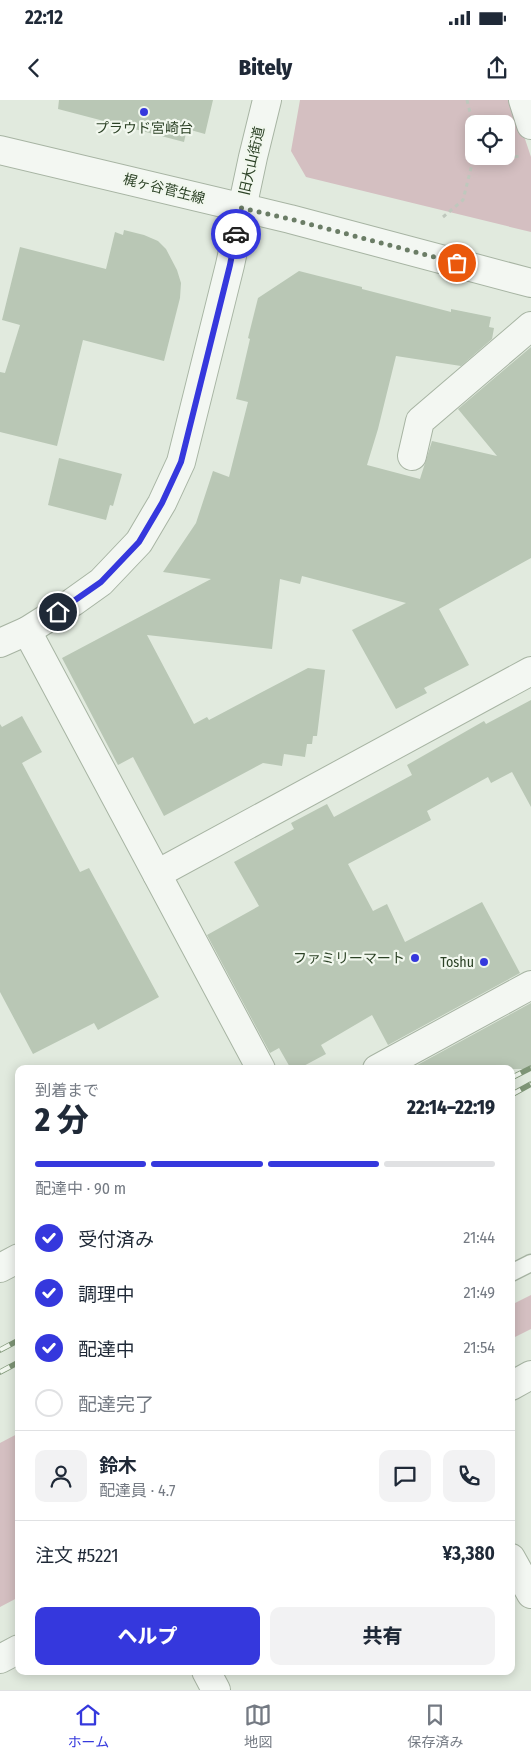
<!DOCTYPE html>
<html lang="ja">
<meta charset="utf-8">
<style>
:root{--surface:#fff;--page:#f2f2f3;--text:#1f2937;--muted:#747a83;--line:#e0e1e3;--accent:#3538dd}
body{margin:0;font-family:"Fira Sans Condensed","Noto Sans JP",sans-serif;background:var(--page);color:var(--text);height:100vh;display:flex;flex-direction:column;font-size:19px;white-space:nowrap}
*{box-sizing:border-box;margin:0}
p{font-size:16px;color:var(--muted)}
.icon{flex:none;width:28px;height:28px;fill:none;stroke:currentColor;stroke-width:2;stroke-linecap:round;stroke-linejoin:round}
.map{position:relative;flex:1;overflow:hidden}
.side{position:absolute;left:15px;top:965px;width:500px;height:610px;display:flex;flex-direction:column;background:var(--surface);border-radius:10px;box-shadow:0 2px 12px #0003}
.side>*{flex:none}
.tools{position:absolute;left:465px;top:15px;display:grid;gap:10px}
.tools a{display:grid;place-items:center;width:50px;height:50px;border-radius:10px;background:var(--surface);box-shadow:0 2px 12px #0003;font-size:25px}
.pin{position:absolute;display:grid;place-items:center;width:42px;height:42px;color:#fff;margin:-21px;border:2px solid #fff;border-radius:50%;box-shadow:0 1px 5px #0007}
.courier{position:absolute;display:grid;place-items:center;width:50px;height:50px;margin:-25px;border:4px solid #3538dd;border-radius:50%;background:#fff;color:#222;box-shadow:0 1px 6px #0007}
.headline em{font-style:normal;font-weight:800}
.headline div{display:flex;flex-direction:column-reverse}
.headline{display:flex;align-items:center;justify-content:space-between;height:85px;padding:0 20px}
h1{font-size:32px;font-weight:800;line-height:38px}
.bar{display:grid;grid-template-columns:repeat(4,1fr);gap:8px 5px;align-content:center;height:60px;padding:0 20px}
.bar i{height:6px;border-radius:4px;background:var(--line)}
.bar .on{background:var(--accent)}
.bar p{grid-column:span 4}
.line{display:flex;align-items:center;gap:12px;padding:0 20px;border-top:1px solid var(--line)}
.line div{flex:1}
.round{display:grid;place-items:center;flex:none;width:52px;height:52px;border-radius:10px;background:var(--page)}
ol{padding:0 20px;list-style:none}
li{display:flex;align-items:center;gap:15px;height:55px}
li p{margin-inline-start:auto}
li .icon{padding:5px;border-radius:50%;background:var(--accent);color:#fff;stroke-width:4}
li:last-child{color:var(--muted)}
li i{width:28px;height:28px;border:2px solid var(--line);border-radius:50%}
.action{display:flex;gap:10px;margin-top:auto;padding:10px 20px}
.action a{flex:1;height:58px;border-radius:10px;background:var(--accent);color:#fff;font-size:20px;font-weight:800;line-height:58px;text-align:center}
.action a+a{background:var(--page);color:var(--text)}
.status{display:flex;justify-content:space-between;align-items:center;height:35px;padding:0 25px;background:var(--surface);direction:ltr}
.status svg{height:14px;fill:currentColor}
header{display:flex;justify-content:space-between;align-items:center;height:65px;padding:0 20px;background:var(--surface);font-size:22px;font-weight:800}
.tabs{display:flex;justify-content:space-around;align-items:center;height:70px;border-top:1px solid var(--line);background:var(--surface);font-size:14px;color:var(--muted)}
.tabs a{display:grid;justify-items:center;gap:2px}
.tabs .on{color:var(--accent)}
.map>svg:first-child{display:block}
.green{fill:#d4bfc1;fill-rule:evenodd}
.building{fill:#b9c7b5}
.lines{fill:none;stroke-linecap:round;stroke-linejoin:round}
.service-casing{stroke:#a7b4a3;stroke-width:19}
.minor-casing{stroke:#a7b4a3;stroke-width:30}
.tertiary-casing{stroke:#a7b4a3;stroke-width:30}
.path{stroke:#bfc8bd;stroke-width:3;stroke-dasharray:4 4;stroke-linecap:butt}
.service{stroke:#f3f7f2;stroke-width:16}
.minor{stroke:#f3f7f2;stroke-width:28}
.tertiary{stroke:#f3f7f2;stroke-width:28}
.rail-casing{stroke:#7e9576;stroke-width:5.5}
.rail{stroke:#f1f7ee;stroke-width:4;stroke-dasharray:11;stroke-linecap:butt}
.done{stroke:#6b7d66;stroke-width:5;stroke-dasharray:0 9}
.route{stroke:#3538dd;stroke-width:6}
.poi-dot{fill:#3538dd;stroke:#f1f7ee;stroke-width:2}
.labels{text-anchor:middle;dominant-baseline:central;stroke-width:4.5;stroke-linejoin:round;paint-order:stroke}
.poi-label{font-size:14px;fill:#2c4226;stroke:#f1f7ee;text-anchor:end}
.street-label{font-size:14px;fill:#2c4226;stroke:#f1f7ee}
</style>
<div class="status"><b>22:12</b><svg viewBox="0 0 49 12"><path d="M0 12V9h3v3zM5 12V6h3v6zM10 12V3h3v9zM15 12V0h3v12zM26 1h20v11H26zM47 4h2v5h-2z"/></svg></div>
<header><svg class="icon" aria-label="back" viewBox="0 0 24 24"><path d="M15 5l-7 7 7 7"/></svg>Bitely<svg class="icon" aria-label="share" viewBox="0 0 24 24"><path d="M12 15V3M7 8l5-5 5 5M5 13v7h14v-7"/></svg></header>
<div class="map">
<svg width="531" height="1590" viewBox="0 0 531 1590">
<rect width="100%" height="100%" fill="#e1eade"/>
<!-- green -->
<g class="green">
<path d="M300 0H512L531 57V132L306 77 291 51ZM474 24H506V56H474Z"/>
<path d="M531 1195V1229L511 1239V1205Z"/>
<path d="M19 1333V1497L0 1507V1343Z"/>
</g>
<!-- building -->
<g class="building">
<path d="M59 0H213L205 34 187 29 184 42 58 9Z"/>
<path d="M124 130 144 135 158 141 166 149 177 170 181 183 180 198 164 261 83 240 57 346 0 332V272L5 273 20 225 2 220 20 147 106 169 115 132 123 135Z"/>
<path d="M299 171 362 187V189L451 212V209L491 217 489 227 494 228 492 239 461 266 396 256 378 329 367 365 420 379 432 341 497 356 458 309 531 247V458L439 509 469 565 424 588 427 593 396 609 352 530 406 503 302 476 300 484 280 479 272 549 147 535 194 624 207 617 209 620 308 568 325 570 317 636H313L312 644H307L305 657 284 654 282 666 263 663 164 716 133 657 118 665 62 558 211 479 163 472 196 423 213 371 229 377 248 302 236 299 250 239 248 238 258 198Z"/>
<path d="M59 358 122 374 113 406 110 405 106 420 48 405Z"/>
<path d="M531 600V707L512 672 491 683 488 677 427 711 431 720 348 764 373 811 387 804 405 842 482 802 520 873 388 945 372 915 321 945 326 954 298 969H291L279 948 270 953 207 835 259 806 234 762 294 729 291 723 327 704 334 717 412 675 407 665 484 621 486 624Z"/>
<path d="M22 616 42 652 22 663 80 772 89 768 159 897 98 930 94 923 33 954 0 892V624L2 627Z"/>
<path d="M531 903V969H410Z"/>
</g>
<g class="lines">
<!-- service casing -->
<g class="service-casing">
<path id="service" d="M511 1173 531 1163"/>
</g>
<!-- minor casing -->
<g class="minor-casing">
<g id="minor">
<path d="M523 0 531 25"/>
<path d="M412 356 420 321 531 226"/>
<path d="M27 531 261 969"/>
<path d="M157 774 531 571"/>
<path d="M377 969 531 885"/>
<path d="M0 1168 19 1158"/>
<path d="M511 1458 531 1494"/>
<path d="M206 1571 216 1590"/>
</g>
</g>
<!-- tertiary casing -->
<g class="tertiary-casing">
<g id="tertiary">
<path d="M0 50 290 119 531 183"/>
<path d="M0 543 27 531 73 502 101 482 139 442 162 403 181 362 230 165 253 57 267 0"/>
<path d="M511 1286 531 1275"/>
<path d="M0 1559 19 1549"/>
</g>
</g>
<!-- path -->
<g class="path">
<path d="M467 0 474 29"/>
<path d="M475 56 488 59 522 56"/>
<path d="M443 117 463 100 474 56"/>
</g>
<!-- service -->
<use href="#service" class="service"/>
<!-- minor -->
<use href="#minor" class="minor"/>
<!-- tertiary -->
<use href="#tertiary" class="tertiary"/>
<!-- rail casing -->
<g class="rail-casing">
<g id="rail">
<path d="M511 978 531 968"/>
<path d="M511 995 531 984"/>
<path d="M0 1250 19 1240"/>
<path d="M0 1272 19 1262"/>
</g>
</g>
<!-- rail -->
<use href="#rail" class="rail"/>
</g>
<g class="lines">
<!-- done -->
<path class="done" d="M236 134 241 108 290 119 457 163"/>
<!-- route -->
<path class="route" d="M58 512 101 482 139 442 162 403 181 362 230 165 236 134"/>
</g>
<!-- markers -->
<g class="poi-dot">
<circle cx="144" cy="12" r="5"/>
<circle cx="415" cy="858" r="5"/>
<circle cx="484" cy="862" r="5"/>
</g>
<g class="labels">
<!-- poi labels -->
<g class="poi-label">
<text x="144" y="28" text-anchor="middle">プラウド宮崎台</text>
<text x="405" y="858">ファミリーマート</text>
<text x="474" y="862">Toshu</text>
</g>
<!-- street labels -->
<g class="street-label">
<text transform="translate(252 61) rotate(-77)">旧大山街道</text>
<text transform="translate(164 89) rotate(14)">梶ヶ谷菅生線</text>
</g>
</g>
</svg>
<div class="tools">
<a><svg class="icon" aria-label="locate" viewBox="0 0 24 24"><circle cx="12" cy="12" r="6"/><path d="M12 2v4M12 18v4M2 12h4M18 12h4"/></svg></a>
</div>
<div class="pin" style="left:457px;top:163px;background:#ea580c"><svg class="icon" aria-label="bag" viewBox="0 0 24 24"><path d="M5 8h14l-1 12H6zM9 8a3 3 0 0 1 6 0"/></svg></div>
<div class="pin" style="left:58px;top:512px;background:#1f2937"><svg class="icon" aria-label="home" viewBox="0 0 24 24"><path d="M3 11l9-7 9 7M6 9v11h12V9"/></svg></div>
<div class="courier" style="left:236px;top:134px"><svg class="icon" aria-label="car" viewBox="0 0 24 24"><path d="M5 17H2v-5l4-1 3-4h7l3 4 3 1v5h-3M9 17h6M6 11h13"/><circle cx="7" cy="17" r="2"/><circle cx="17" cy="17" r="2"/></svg></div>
<section class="side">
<div class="headline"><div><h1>2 分</h1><p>到着まで</p></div><em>22:14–22:19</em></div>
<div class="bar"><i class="on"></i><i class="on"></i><i class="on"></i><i></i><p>配達中 · 90 m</p></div>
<ol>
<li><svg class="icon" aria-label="check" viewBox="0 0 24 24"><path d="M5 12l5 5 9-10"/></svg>受付済み<p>21:44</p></li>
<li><svg class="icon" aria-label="check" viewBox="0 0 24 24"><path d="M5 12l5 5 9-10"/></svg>調理中<p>21:49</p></li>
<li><svg class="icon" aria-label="check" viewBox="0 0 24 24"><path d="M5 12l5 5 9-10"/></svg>配達中<p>21:54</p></li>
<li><i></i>配達完了</li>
</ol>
<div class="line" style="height:90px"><a class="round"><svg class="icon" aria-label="person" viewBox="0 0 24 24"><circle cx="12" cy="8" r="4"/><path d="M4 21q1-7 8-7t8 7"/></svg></a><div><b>鈴木</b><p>配達員 · 4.7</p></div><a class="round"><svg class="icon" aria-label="chat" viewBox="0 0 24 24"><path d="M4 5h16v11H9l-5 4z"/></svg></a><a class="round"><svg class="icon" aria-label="phone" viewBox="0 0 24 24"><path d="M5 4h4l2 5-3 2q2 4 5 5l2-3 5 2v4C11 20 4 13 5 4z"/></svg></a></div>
<div class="line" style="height:65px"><div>注文 #5221</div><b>¥3,380</b></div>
<div class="action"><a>ヘルプ</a><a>共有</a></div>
</section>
</div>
<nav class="tabs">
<a class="on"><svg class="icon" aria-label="home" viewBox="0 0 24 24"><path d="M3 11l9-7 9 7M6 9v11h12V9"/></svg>ホーム</a>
<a><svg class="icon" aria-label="map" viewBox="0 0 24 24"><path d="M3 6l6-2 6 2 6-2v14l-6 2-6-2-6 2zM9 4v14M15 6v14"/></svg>地図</a>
<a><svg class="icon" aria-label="saved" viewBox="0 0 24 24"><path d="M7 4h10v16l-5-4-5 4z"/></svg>保存済み</a>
</nav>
